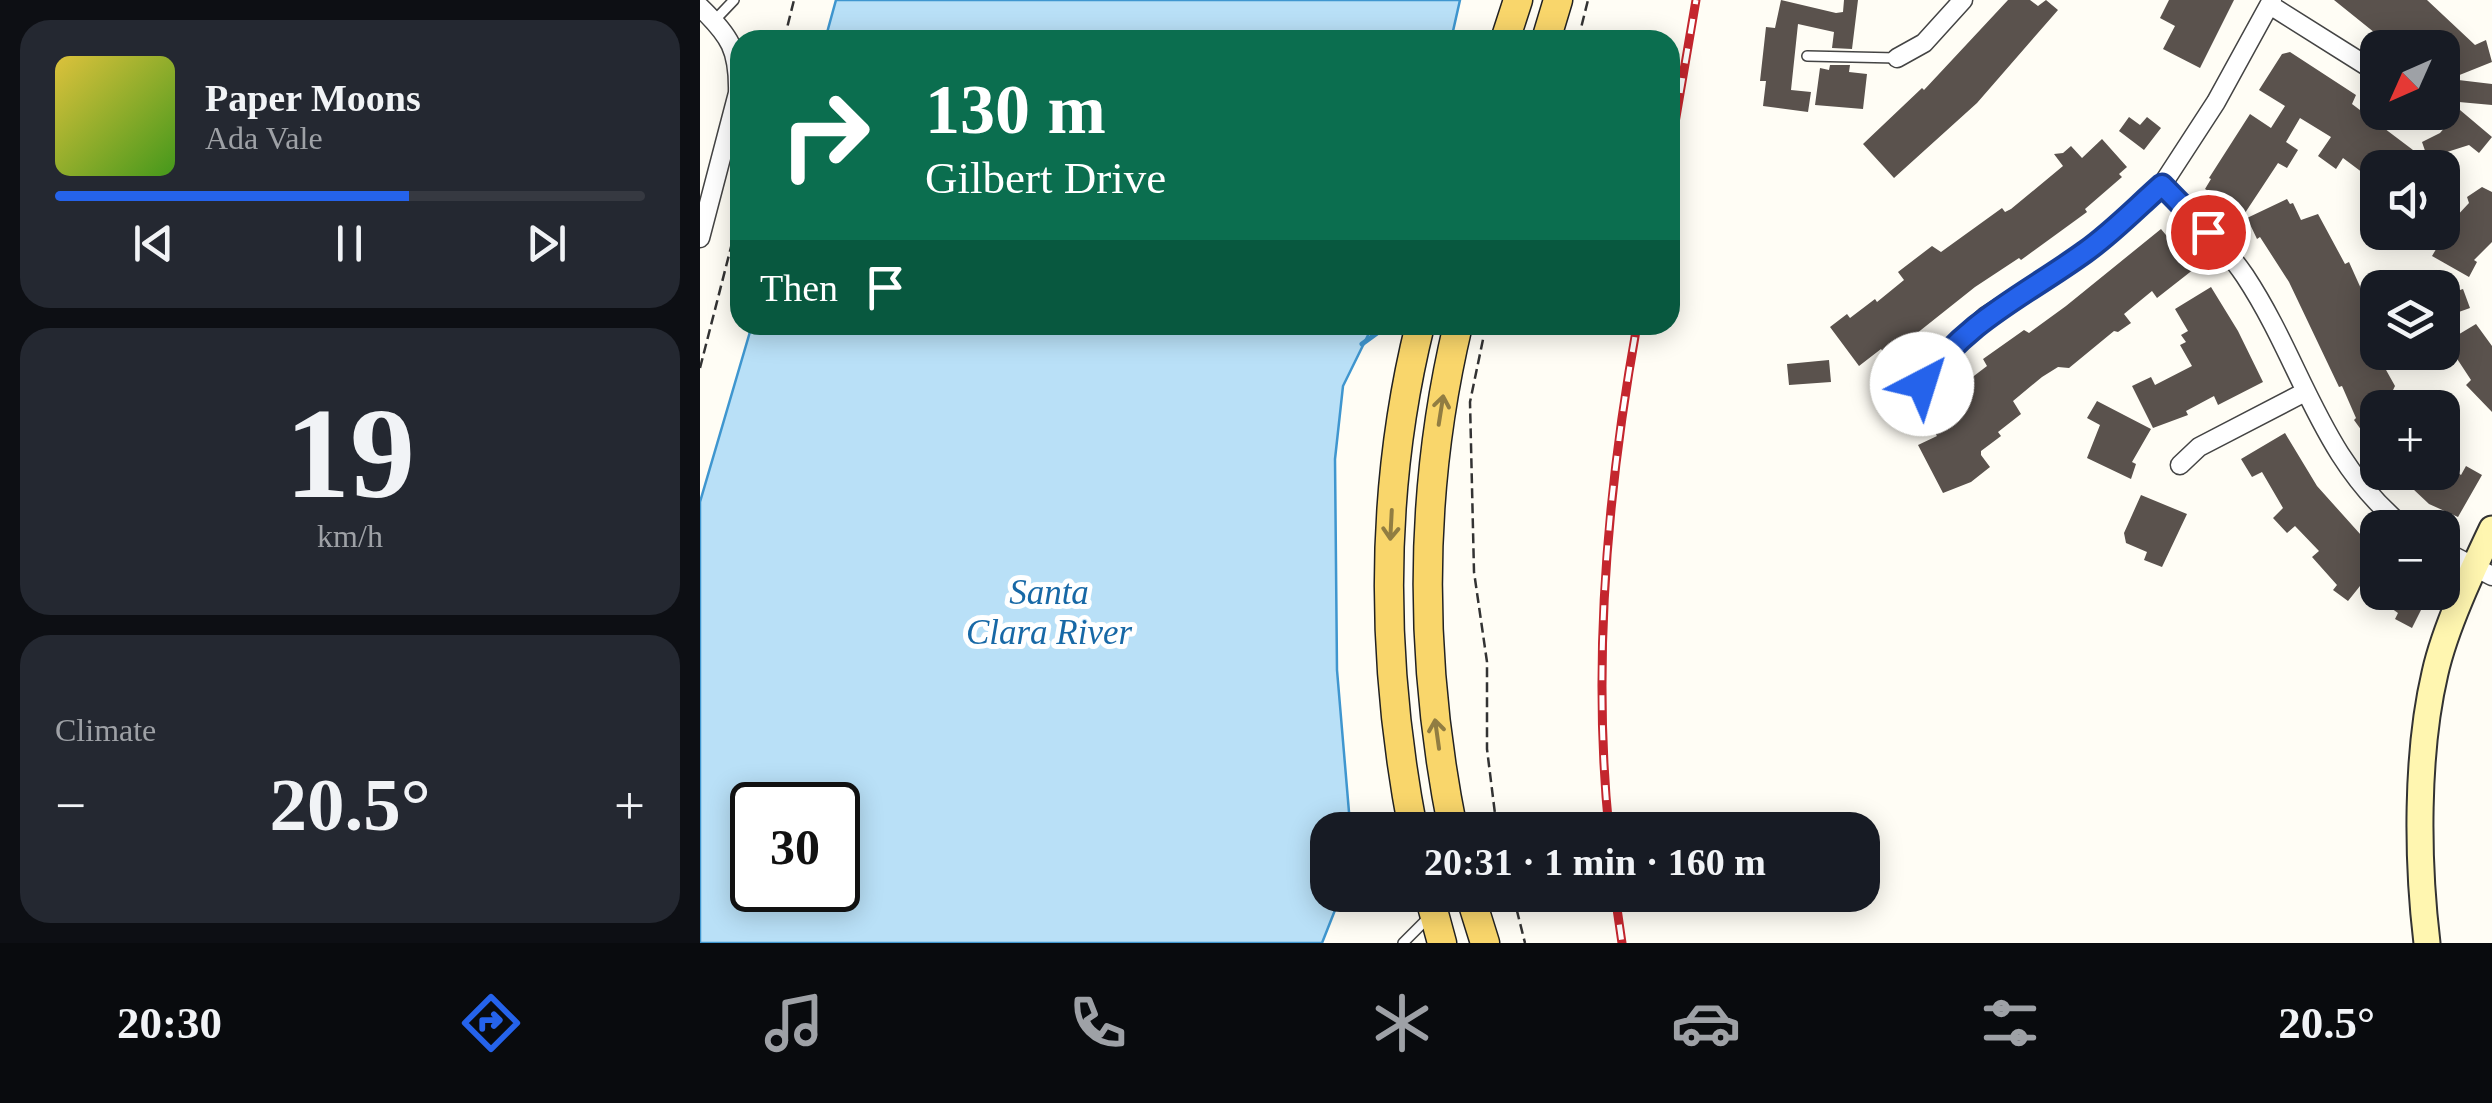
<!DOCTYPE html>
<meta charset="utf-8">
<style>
body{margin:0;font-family:Georgia,serif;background:#242831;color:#f1f3f6;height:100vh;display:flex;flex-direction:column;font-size:38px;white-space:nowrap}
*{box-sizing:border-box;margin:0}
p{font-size:32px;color:#9ea1a6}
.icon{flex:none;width:55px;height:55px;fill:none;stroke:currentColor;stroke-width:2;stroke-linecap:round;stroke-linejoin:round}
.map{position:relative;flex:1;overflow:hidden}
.details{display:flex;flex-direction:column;gap:20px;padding:20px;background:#0d0f14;width:700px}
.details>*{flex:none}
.banner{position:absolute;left:30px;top:30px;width:950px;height:305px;border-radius:30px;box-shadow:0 5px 25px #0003;background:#0b6e4f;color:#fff;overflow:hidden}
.needle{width:65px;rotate:225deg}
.fabs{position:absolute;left:1660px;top:30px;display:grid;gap:20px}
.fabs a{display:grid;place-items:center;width:100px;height:100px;border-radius:20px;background:#171b24;box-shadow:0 5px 25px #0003;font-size:50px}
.speed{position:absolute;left:30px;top:782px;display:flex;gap:20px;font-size:50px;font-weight:700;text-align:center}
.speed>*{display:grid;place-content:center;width:130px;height:130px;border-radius:50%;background:#171b24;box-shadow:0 5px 25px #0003;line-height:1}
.speed .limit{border:5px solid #111;border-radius:15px;background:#fff;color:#111}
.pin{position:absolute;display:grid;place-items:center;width:85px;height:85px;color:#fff;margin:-42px;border:5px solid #fff;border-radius:50%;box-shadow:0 2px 10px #0007}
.me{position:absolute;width:110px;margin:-55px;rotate:40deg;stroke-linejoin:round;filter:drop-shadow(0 0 8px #0008)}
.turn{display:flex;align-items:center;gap:35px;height:210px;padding:0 30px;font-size:45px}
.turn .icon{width:130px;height:130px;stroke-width:2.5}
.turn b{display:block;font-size:70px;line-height:85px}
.then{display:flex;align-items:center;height:95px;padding:0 30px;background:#0003;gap:20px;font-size:38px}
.big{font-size:75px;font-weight:700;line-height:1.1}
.details .card{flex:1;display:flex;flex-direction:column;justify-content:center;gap:15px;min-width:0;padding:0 35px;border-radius:30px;background:#242831}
.details .dial{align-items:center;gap:0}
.dial b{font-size:130px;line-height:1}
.song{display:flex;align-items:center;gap:30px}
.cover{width:120px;height:120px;border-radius:15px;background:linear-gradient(135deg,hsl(50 70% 55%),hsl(100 70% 35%))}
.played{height:10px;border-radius:5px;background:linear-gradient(90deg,#2563eb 60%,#363941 60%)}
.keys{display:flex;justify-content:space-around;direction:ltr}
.heat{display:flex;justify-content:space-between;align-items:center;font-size:55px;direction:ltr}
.trip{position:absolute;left:610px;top:812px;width:570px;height:100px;border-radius:30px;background:#171b24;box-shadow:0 5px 25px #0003;font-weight:700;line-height:100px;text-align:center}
.menu{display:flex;height:160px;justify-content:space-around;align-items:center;background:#090b0e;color:#9ea1a6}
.menu .icon{width:70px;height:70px}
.menu .on{color:#2563eb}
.menu b{font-size:45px;color:#f1f3f6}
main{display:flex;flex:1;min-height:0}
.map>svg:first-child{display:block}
.water{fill:#b9e0f7;stroke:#3f96cf;stroke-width:2.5;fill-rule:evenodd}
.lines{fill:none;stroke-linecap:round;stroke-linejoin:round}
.stream{stroke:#3f96cf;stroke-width:5}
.building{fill:#5a524d}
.lane-casing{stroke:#444;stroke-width:12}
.street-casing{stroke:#444;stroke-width:21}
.secondary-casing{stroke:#333;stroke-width:29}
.primary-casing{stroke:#222;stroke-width:31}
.path{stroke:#333;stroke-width:2.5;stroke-dasharray:10 5;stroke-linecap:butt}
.lane{stroke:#fff;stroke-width:9}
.street{stroke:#fff;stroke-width:18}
.secondary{stroke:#fff6b0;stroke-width:25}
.primary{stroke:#f9d66b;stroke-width:28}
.rail-casing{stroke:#c4262e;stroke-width:9}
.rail{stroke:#fff;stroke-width:5;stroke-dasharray:15;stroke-linecap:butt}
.oneway{stroke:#917d42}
.route-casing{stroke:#184099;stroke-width:25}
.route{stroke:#2563eb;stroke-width:18}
.labels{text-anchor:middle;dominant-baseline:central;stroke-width:10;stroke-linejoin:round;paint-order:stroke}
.water-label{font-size:35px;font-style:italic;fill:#1768a6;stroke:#fff}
</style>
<main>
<section class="details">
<div class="card">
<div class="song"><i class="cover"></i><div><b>Paper Moons</b><p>Ada Vale</p></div></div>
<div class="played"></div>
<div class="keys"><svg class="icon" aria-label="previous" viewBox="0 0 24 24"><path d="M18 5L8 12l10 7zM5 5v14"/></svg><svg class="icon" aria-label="pause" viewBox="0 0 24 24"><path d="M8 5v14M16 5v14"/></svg><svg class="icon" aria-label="next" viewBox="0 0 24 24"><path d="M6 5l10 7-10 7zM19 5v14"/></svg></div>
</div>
<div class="card dial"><b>19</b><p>km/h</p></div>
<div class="card"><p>Climate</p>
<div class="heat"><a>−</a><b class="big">20.5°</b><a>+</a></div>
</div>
</section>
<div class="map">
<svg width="1792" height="943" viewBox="0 0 1792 943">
<rect width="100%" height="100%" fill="#fffdf5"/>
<path class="water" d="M 136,0 L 760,0 L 751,40 L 125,40 Z
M 52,325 L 673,325 L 643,386 L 635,459 L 637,670 L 650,824 L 649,830 L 628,830 L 628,895 L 641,895 L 622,943 L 0,943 L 0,502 ZM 52,805 L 138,805 L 138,890 L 52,890 Z"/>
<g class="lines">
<path class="stream" d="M 662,344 L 688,325"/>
</g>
<path class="building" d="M 1081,0 L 1136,13 L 1143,12 L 1144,0 L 1158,0 L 1152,49 L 1132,48 L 1134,32 L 1098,24 L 1091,90 L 1111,92 L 1108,112 L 1063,106 L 1066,81 L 1060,81 L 1066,27 L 1075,28 Z
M 1308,0 L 1330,0 L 1338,6 L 1346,0 L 1358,10 L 1277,103 L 1194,178 L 1163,144 L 1222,88 L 1224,90 Z
M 1469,0 L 1534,0 L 1500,68 L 1463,49 L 1475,26 L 1460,18 Z
M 1634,0 L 1727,0 L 1775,45 L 1786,40 L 1792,62 L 1747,80 L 1742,69 L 1742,48 L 1705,48 L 1684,32 L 1680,37 Z
M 1590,52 L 1656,95 L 1652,104 L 1713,150 L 1710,168 L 1676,164 L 1667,176 L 1643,158 L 1636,169 L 1618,156 L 1631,137 L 1600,118 L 1586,142 L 1598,150 L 1587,168 L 1578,163 L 1545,213 L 1505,189 L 1511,179 L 1509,178 L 1550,114 L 1571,128 L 1585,106 L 1559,90 L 1582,54 Z
M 1130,65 L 1150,65 L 1149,72 L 1167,74 L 1163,109 L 1115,105 L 1120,68 L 1129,70 Z
M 1750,79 L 1792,84 L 1792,105 L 1748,101 Z
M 1760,110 L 1792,137 L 1779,153 L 1769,145 L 1747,152 L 1752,168 L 1731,168 L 1722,142 L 1740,133 Z
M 1429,117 L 1440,125 L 1447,117 L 1461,128 L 1444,150 L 1419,131 Z
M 1402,139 L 1427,167 L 1419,174 L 1422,177 L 1385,209 L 1387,212 L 1321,260 L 1319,258 L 1275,287 L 1187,357 L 1181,349 L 1159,366 L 1130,327 L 1147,314 L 1150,318 L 1175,299 L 1177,302 L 1204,280 L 1198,272 L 1232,246 L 1241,252 L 1302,208 L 1305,212 L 1311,209 L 1363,166 L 1354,154 L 1363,153 L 1371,146 L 1382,158 Z
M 1782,187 L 1792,192 L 1792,242 L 1774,260 L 1777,262 L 1769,277 L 1732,256 L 1754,219 L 1769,203 L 1767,197 Z
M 1587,199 L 1590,204 L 1593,203 L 1601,220 L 1618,214 L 1645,264 L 1649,262 L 1667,302 L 1664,303 L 1674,326 L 1669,328 L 1666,358 L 1676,352 L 1695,386 L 1689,398 L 1696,408 L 1678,408 L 1678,453 L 1654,420 L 1656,418 L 1642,386 L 1639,387 L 1589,282 L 1560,237 L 1557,239 L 1547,218 Z
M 1461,229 L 1494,269 L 1457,298 L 1452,291 L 1424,314 L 1431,323 L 1418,332 L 1414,331 L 1369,368 L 1358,367 L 1342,377 L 1313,401 L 1321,414 L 1298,432 L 1301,436 L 1281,451 L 1281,455 L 1290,467 L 1271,482 L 1243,493 L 1218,445 L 1237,436 L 1232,429 L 1235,424 L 1274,392 L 1266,382 L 1287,366 L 1283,359 L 1324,330 L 1329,333 L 1366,306 Z
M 1511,287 L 1538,331 L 1563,382 L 1518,405 L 1514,396 L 1486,411 L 1488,415 L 1453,428 L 1432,386 L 1451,377 L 1455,385 L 1492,366 L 1480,345 L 1486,342 L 1481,335 L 1488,331 L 1475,309 Z
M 1763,289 L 1770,308 L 1742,318 L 1742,296 Z
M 1776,324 L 1792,346 L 1792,412 L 1766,385 L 1771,380 L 1746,342 Z
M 1129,360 L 1131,382 L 1089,385 L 1087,364 Z
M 1397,401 L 1451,429 L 1432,462 L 1436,464 L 1431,479 L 1387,458 L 1400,425 L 1387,418 Z
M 1585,433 L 1617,486 L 1678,554 L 1678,592 L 1730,592 L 1712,628 L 1695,619 L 1698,613 L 1660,586 L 1648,601 L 1633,590 L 1637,585 L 1612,557 L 1619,551 L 1595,526 L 1587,533 L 1573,518 L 1583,508 L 1562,472 L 1552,477 L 1541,459 Z
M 1742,461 L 1761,475 L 1766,466 L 1782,475 L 1758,517 L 1729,504 L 1695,472 L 1742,472 Z
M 1441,495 L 1487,514 L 1462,567 L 1444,560 L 1447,552 L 1426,543 L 1424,533 Z"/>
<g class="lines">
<defs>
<path id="lane" d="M 14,21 L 34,0
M 1107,56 L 1197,58
M 703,943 L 728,918"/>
<path id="street" d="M 1570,5 L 1678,73
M 0,7 C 30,36 39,50 38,93 L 0,238
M 1197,58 L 1224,43 L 1263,0
M 1462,185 C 1490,214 1522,242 1545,276 C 1603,364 1619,458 1705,528
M 1221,384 L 1241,357 L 1286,316 L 1388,251 L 1462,185 L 1516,102 L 1572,0
M 1480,465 L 1499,447 L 1605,392
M 1742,550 L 1792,576"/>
<path id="secondary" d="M 1727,943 C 1717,861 1716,754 1735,673 C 1745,628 1772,571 1792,529"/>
<path id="primary" d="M 805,40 L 818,0
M 846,40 L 858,0
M 713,830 C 681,663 679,491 720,325
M 753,830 C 719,662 718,493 758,325
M 729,895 L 742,943
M 770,895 L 785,943"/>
</defs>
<use href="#lane" class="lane-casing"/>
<use href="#street" class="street-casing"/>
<use href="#secondary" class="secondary-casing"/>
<use href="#primary" class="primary-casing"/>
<path class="path" d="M 84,40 L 94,0
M 878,40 L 888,0
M 786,325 L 770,402 L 774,572 L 787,662 L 787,749 L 797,830
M 0,368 L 40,212
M 813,895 L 825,943"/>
<use href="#lane" class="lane"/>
<use href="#street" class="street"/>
<use href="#secondary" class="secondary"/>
<use href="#primary" class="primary"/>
<defs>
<path id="rail" d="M 970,152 L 996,0
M 909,830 C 892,662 907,491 937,325
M 915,895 L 922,943"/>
</defs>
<use href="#rail" class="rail-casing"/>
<use href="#rail" class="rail"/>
</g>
<defs><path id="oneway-shaft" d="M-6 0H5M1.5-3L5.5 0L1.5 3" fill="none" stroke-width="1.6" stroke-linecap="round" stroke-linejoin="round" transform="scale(2.5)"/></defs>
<g class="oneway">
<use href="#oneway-shaft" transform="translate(741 410) rotate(-81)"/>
<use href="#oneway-shaft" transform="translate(691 525) rotate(93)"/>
<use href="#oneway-shaft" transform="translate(737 734) rotate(-98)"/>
</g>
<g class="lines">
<defs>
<path id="route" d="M 1222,384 C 1267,320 1324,296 1385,252 C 1412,233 1437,207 1462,185 L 1508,232"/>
</defs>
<use href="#route" class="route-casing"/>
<use href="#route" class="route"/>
</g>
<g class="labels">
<g class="water-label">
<text x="349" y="592">Santa<tspan x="349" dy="40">Clara River</tspan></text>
</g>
</g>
</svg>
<div class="fabs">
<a><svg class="needle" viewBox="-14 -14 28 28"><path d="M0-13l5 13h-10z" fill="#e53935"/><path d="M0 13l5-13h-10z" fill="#9ea1a6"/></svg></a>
<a><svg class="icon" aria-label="sound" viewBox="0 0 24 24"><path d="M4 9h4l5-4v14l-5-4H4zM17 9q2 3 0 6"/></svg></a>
<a><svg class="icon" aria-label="layers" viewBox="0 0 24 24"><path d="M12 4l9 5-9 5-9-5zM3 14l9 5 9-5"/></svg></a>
<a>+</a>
<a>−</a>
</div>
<div class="speed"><div class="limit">30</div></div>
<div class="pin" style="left:1508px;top:232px;background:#d93025"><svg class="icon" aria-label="arrive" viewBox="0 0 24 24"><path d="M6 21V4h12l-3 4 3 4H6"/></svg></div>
<svg class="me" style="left:1222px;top:384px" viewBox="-20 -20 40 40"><circle r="19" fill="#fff"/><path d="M0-13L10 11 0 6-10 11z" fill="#2563eb"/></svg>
<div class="trip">20:31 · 1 min · 160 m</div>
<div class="banner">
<div class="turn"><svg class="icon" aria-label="right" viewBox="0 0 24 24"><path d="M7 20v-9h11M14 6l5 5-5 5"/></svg><div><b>130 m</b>Gilbert Drive</div></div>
<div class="then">Then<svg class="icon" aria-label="arrive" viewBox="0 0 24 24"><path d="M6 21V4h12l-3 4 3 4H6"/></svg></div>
</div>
</div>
</main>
<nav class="menu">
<b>20:30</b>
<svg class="icon on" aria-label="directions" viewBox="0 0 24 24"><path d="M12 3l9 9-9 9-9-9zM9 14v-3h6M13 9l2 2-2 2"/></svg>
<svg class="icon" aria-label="music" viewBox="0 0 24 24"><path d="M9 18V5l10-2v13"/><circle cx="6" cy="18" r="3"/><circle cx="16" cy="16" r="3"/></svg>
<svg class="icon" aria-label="phone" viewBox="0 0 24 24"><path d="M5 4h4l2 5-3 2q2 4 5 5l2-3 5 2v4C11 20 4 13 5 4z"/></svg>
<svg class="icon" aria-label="climate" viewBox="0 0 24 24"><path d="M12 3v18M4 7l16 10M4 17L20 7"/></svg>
<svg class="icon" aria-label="car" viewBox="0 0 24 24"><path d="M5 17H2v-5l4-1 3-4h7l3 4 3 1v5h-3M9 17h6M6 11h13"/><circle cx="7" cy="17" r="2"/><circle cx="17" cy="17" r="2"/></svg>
<svg class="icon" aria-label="filters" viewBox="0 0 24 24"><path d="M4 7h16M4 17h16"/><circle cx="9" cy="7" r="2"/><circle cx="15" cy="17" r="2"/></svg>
<b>20.5°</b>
</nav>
